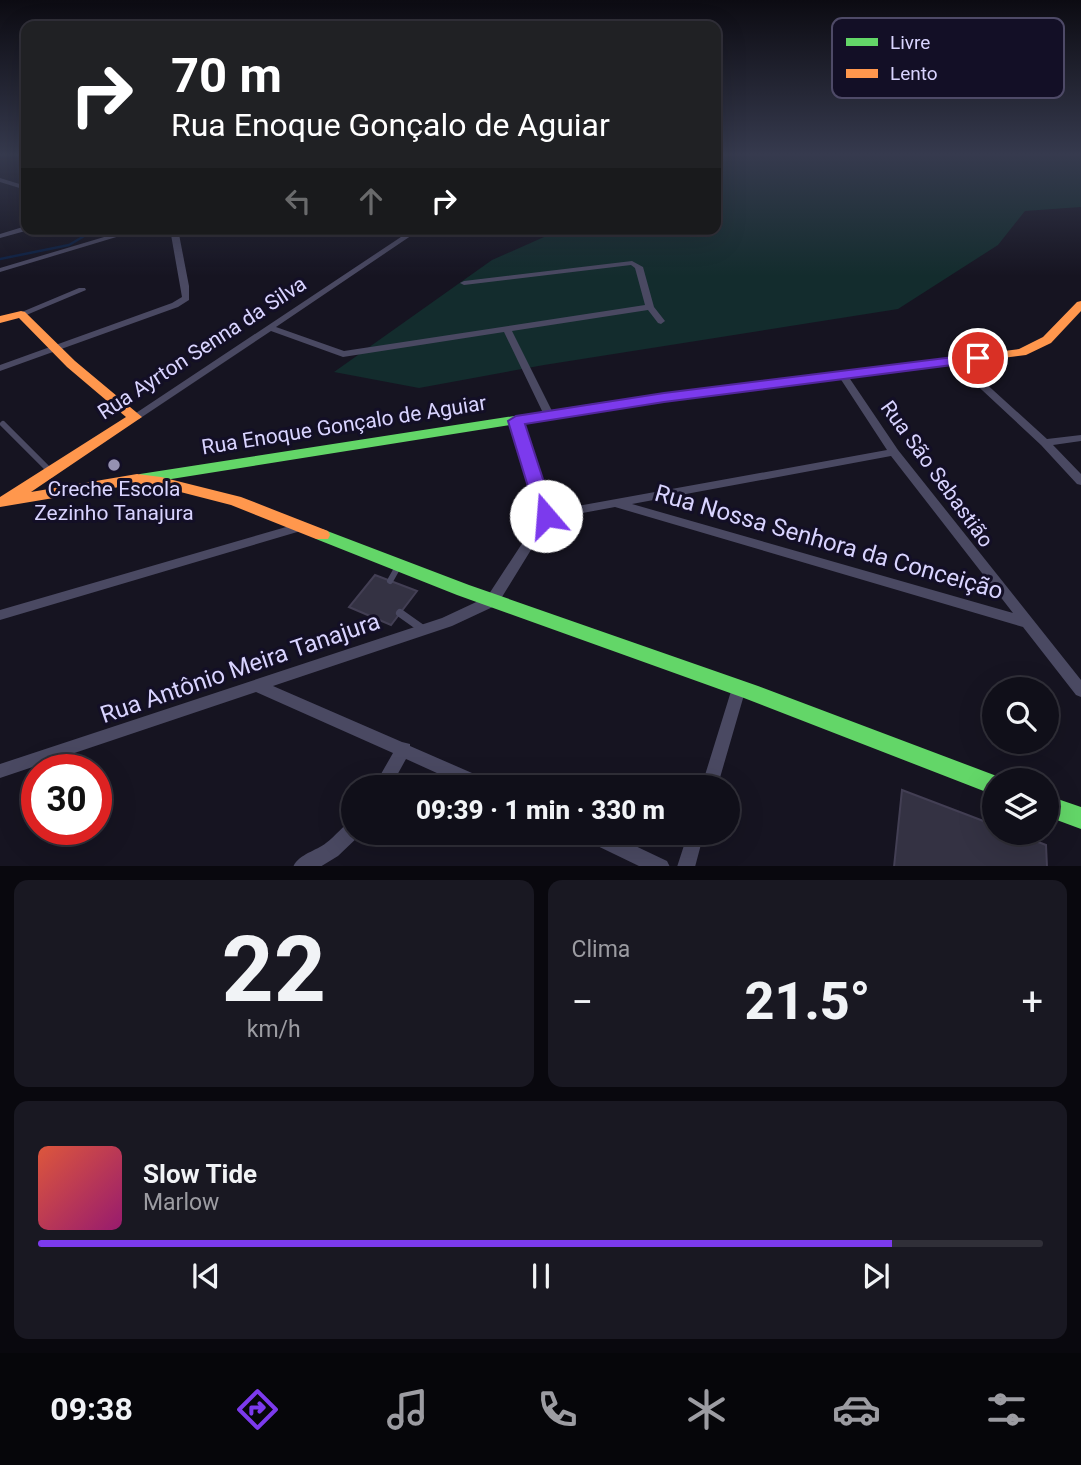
<!DOCTYPE html>
<html lang="pt">
<meta charset="utf-8">
<style>
body{margin:0;font-family:Roboto,sans-serif;background:#191822;color:#f1f3f6;height:100vh;display:flex;flex-direction:column;font-size:26px;white-space:nowrap}
*{box-sizing:border-box;margin:0}
p{font-size:23px;color:#9c9ca2}
.icon{flex:none;width:38px;height:38px;fill:none;stroke:currentColor;stroke-width:2;stroke-linecap:round;stroke-linejoin:round}
.map{position:relative;height:866px;overflow:hidden}
.panel{display:flex;flex-direction:column;gap:14px;padding:14px;background:#09080e;flex:1}
.panel>*{flex:none}
.guide{position:absolute;left:21px;top:21px;width:700px;height:214px;border-radius:14px;box-shadow:0 7px 28px #0002,0 0 0 2px #302f38;background:#202124;color:#fff;overflow:hidden}
.tools{position:absolute;left:982px;top:677px;display:grid;gap:14px}
.tools a{display:grid;place-items:center;width:77px;height:77px;border-radius:50%;background:#100f19;box-shadow:0 7px 28px #0002,0 0 0 2px #302f38;font-size:35px}
.speed{position:absolute;left:21px;top:754px;display:flex;gap:14px;font-size:35px;font-weight:700;text-align:center}
.speed>*{display:grid;place-content:center;width:91px;height:91px;border-radius:50%;background:#100f19;box-shadow:0 7px 28px #0002,0 0 0 2px #302f38;line-height:1}
.speed .limit{border:10px solid #d22;background:#fff;color:#111}
.pin{position:absolute;display:grid;place-items:center;width:60px;height:60px;color:#fff;margin:-30px;border:4px solid #fff;border-radius:50%;box-shadow:0 2px 7px #0007}
.me{position:absolute;width:77px;margin:-38px;rotate:342deg;stroke-linejoin:round;filter:drop-shadow(0 0 5px #0008)}
.turn{display:flex;align-items:center;gap:24px;height:147px;padding:0 35px;font-size:32px}
.turn .icon{width:91px;height:91px;stroke-width:2.5}
.turn b{display:block;font-size:49px;line-height:60px}
.lanes{display:flex;align-items:center;height:66px;padding:0 35px;background:#0003;justify-content:center;gap:35px;direction:ltr}
.lanes .off{opacity:.35}
.big{font-size:52px;font-weight:800;line-height:1.1}
.panel .card{flex:1;display:flex;flex-direction:column;justify-content:center;gap:10px;min-width:0;padding:0 24px;border-radius:14px;background:#191822}
.panel .dial{align-items:center;gap:0}
.dial b{font-size:91px;line-height:1}
.song{display:flex;align-items:center;gap:21px}
.cover{width:84px;height:84px;border-radius:10px;background:linear-gradient(135deg,hsl(10 70% 55%),hsl(320 70% 35%))}
.played{height:7px;border-radius:4px;background:linear-gradient(90deg,#7c3aed 85%,#302f38 85%)}
.keys{display:flex;justify-content:space-around;direction:ltr}
.heat{display:flex;justify-content:space-between;align-items:center;font-size:38px;direction:ltr}
.panel .tiles{flex:1;display:grid;gap:14px;grid-template-columns:1fr 1fr}
.card:last-child{grid-column:span 2}
.trip{position:absolute;left:341px;top:775px;width:399px;height:70px;border-radius:35px;background:#100f19;box-shadow:0 7px 28px #0002,0 0 0 2px #302f38;font-weight:800;line-height:70px;text-align:center}
.menu{display:flex;height:112px;justify-content:space-around;align-items:center;background:#06060a;color:#9c9ca2}
.menu .icon{width:49px;height:49px}
.menu .current{color:#7c3aed}
.menu b{font-size:32px;color:#f1f3f6}
.map>svg:first-child{display:block}
.green{fill:#132c2d}
.lines{fill:none;stroke-linecap:round;stroke-linejoin:round}
.stream{stroke:#0d2144;stroke-width:2.5}
.building{fill:#343243;stroke:#433f54;stroke-width:2}
.lane-far1{stroke:#4a4962;stroke-width:6}
.lane{stroke:#4a4962;stroke-width:8}
.street{fill:#4a4962;fill-rule:evenodd}
.fast{fill:#63d668;fill-rule:evenodd}
.slow{fill:#ff974d;fill-rule:evenodd}
.route{fill:#7c3aed;stroke:#51269a;stroke-width:2}
.poi-dot{fill:#9591b1;stroke:#130f26;stroke-width:2.5}
.labels{text-anchor:middle;dominant-baseline:central;stroke-width:6;stroke-linejoin:round;paint-order:stroke}
.street-label{font-size:21px;fill:#d9d4ff;stroke:#130f26}
.poi-label{font-size:21px;fill:#d9d4ff;stroke:#130f26}
.near-street-label{font-size:24px;fill:#d9d4ff;stroke:#130f26}
.key{fill:#130f26;stroke:#4e4a67;stroke-width:2}
.key-label{font-size:19px;fill:#d9d4ff}
</style>
<div class="map">
<svg width="1081" height="867" viewBox="0 0 1081 867">
<rect width="100%" height="100%" fill="#161421"/>
<path class="green" d="M 716,155 L 1081,155 L 1081,207 L 1025,211 L 998,245 L 898,309 L 544,365 L 419,388 L 334,372 L 492,260 L 562,229 L 716,229 Z"/>
<g class="lines">
<path class="stream" d="M 0,259 L 69,245 L 91,232"/>
</g>
<path class="building" d="M 375,575 L 417,591 L 391,625 L 349,607 Z
M 902,790 L 994,825 L 994,833 L 1015,833 L 1046,845 L 1047,867 L 894,867 Z"/>
<g class="lines">
<path class="lane-far1" d="M 3,424 L 50,471
M 390,581 L 399,565"/>
<path class="lane" d="M 400,613 L 424,630"/>
<path class="street" d="M 0,178 L 26,186 L 26,190 L 0,182 Z
M 26,226 L 26,229 L 29,230 L 0,238 L 0,234 Z
M 131,229 L 143,229 L 0,272 L 0,268 Z
M 170,229 L 178,229 L 189,286 L 189,300 L 178,307 L 0,371 L 0,365 L 172,303 L 182,297 Z
M 413,229 L 421,229 L 276,327 L 344,351 L 645,305 L 635,268 L 631,265 L 464,285 L 460,283 L 464,281 L 632,261 L 643,267 L 654,307 L 665,321 L 661,324 L 658,323 L 648,310 L 512,331 L 554,415 L 549,418 L 544,415 L 504,332 L 343,357 L 271,331 L 139,419 L 135,420 L 130,417 Z
M 79,288 L 85,288 L 86,290 L 24,316 L 18,316 L 17,314 Z
M 957,359 L 960,360 L 1047,439 L 1081,435 L 1081,441 L 1053,445 L 1081,474 L 1081,485 L 1077,484 L 1041,445 L 954,364 L 952,362 Z
M 843,372 L 846,373 L 898,450 L 1081,680 L 1081,697 L 1076,695 L 1023,627 L 615,507 L 550,519 L 497,605 L 452,626 L 273,686 L 402,742 L 410,744 L 410,746 L 495,783 L 497,788 L 470,788 L 406,759 L 390,788 L 373,788 L 393,753 L 256,692 L 0,778 L 0,764 L 442,618 L 487,597 L 540,516 L 511,421 L 512,419 L 516,418 L 521,421 L 550,511 L 887,450 L 838,375 ZM 891,456 L 1013,613 L 632,504 Z
M 300,523 L 304,524 L 306,527 L 304,530 L 0,620 L 0,610 Z
M 739,682 L 744,684 L 746,688 L 717,788 L 701,788 L 732,688 L 734,684 Z
M 354,821 L 354,833 L 361,833 L 360,835 L 338,856 L 320,867 L 293,867 C 299,854 316,851 326,843 C 336,836 342,825 354,821 Z
M 581,833 L 608,833 L 667,861 L 670,867 L 641,867 L 583,839 Z
M 688,833 L 704,833 L 695,867 L 677,867 Z"/>
<path class="fast" d="M 772,380 L 777,381 L 778,384 L 777,387 L 604,410 L 140,484 L 133,479 L 140,474 L 604,402 Z
M 322,529 L 469,585 L 758,686 L 994,775 L 1003,780 L 994,780 L 994,795 L 744,698 L 457,595 L 316,539 L 314,535 L 316,531 Z
M 1046,795 L 1081,807 L 1081,829 L 1046,816 Z"/>
<path class="slow" d="M 1081,301 L 1081,311 L 1051,343 L 1026,355 L 772,388 L 766,384 L 772,380 L 1019,349 L 1043,337 L 1077,302 Z
M 21,311 L 25,312 L 75,361 L 142,417 L 31,492 L 137,474 L 161,477 L 241,497 L 328,531 L 330,535 L 328,539 L 316,539 L 231,505 L 161,487 L 137,484 L 0,507 L 0,497 L 126,417 L 67,367 L 19,318 L 0,323 L 0,316 Z"/>
</g>
<linearGradient id="sky" x2="0" y2="1"><stop stop-color="#0c0b12"/><stop offset="0.56" stop-color="#363a4e"/><stop offset="1" stop-color="#363a4e" stop-opacity="0"/></linearGradient>
<rect width="1081" height="276" fill="url(#sky)"/>
<path class="route" d="M 978,354 L 983,355 L 983,361 L 664,402 L 525,424 L 555,516 L 552,520 L 540,520 L 537,516 L 508,421 L 516,416 L 664,393 Z"/>
<circle class="poi-dot" cx="114" cy="465" r="7"/>
<g class="labels">
<g class="street-label">
<text transform="translate(202 348) rotate(-33)">Rua Ayrton Senna da Silva</text>
<text transform="translate(344 425) rotate(-9)">Rua Enoque Gonçalo de Aguiar</text>
<text transform="translate(937 474) rotate(54)">Rua São Sebastião</text>
</g>
<g class="poi-label">
<text x="114" y="489">Creche Escola<tspan x="114" dy="24">Zezinho Tanajura</tspan></text>
</g>
<g class="near-street-label">
<text transform="translate(829 542) rotate(16)">Rua Nossa Senhora da Conceição</text>
<text transform="translate(240 668) rotate(-19)">Rua Antônio Meira Tanajura</text>
</g>
</g>
<rect x="832" y="18" width="232" height="80" rx="10" class="key"/>
<rect x="846" y="38" width="32" height="8" fill="#63d668"/>
<rect x="846" y="69" width="32" height="9" fill="#ff974d"/>
<g class="key-label">
<text x="890" y="49">Livre</text>
<text x="890" y="80">Lento</text>
</g>
</svg>
<div class="tools">
<a><svg class="icon" aria-label="search" viewBox="0 0 24 24"><circle cx="10" cy="10" r="6"/><path d="M15 15l6 6"/></svg></a>
<a><svg class="icon" aria-label="layers" viewBox="0 0 24 24"><path d="M12 4l9 5-9 5-9-5zM3 14l9 5 9-5"/></svg></a>
</div>
<div class="speed"><div class="limit">30</div></div>
<div class="pin" style="left:978px;top:358px;background:#d93025"><svg class="icon" aria-label="arrive" viewBox="0 0 24 24"><path d="M6 21V4h12l-3 4 3 4H6"/></svg></div>
<svg class="me" style="left:546px;top:516px" viewBox="-20 -20 40 40"><circle r="19" fill="#fff"/><path d="M0-13L10 11 0 6-10 11z" fill="#7c3aed"/></svg>
<div class="trip">09:39 · 1 min · 330 m</div>
<div class="guide">
<div class="turn"><svg class="icon" aria-label="right" viewBox="0 0 24 24"><path d="M7 20v-9h11M14 6l5 5-5 5"/></svg><div><b>70 m</b>Rua Enoque Gonçalo de Aguiar</div></div>
<div class="lanes"><svg class="icon off" aria-label="left" viewBox="0 0 24 24"><path d="M17 20v-9H6M10 6l-5 5 5 5"/></svg><svg class="icon off" aria-label="ahead" viewBox="0 0 24 24"><path d="M12 20V5M6 11l6-6 6 6"/></svg><svg class="icon" aria-label="right" viewBox="0 0 24 24"><path d="M7 20v-9h11M14 6l5 5-5 5"/></svg></div>
</div>
</div>
<section class="panel">
<div class="tiles">
<div class="card dial"><b>22</b><p>km/h</p></div>
<div class="card"><p>Clima</p>
<div class="heat"><a>−</a><b class="big">21.5°</b><a>+</a></div>
</div>
<div class="card">
<div class="song"><i class="cover"></i><div><b>Slow Tide</b><p>Marlow</p></div></div>
<div class="played"></div>
<div class="keys"><svg class="icon" aria-label="previous" viewBox="0 0 24 24"><path d="M18 5L8 12l10 7zM5 5v14"/></svg><svg class="icon" aria-label="pause" viewBox="0 0 24 24"><path d="M8 5v14M16 5v14"/></svg><svg class="icon" aria-label="next" viewBox="0 0 24 24"><path d="M6 5l10 7-10 7zM19 5v14"/></svg></div>
</div>
</div>
</section>
<nav class="menu">
<b>09:38</b>
<svg class="icon current" aria-label="directions" viewBox="0 0 24 24"><path d="M12 3l9 9-9 9-9-9zM9 14v-3h6M13 9l2 2-2 2"/></svg>
<svg class="icon" aria-label="music" viewBox="0 0 24 24"><path d="M9 18V5l10-2v13"/><circle cx="6" cy="18" r="3"/><circle cx="16" cy="16" r="3"/></svg>
<svg class="icon" aria-label="phone" viewBox="0 0 24 24"><path d="M5 4h4l2 5-3 2q2 4 5 5l2-3 5 2v4C11 20 4 13 5 4z"/></svg>
<svg class="icon" aria-label="climate" viewBox="0 0 24 24"><path d="M12 3v18M4 7l16 10M4 17L20 7"/></svg>
<svg class="icon" aria-label="car" viewBox="0 0 24 24"><path d="M5 17H2v-5l4-1 3-4h7l3 4 3 1v5h-3M9 17h6M6 11h13"/><circle cx="7" cy="17" r="2"/><circle cx="17" cy="17" r="2"/></svg>
<svg class="icon" aria-label="filters" viewBox="0 0 24 24"><path d="M4 7h16M4 17h16"/><circle cx="9" cy="7" r="2"/><circle cx="15" cy="17" r="2"/></svg>
</nav>
